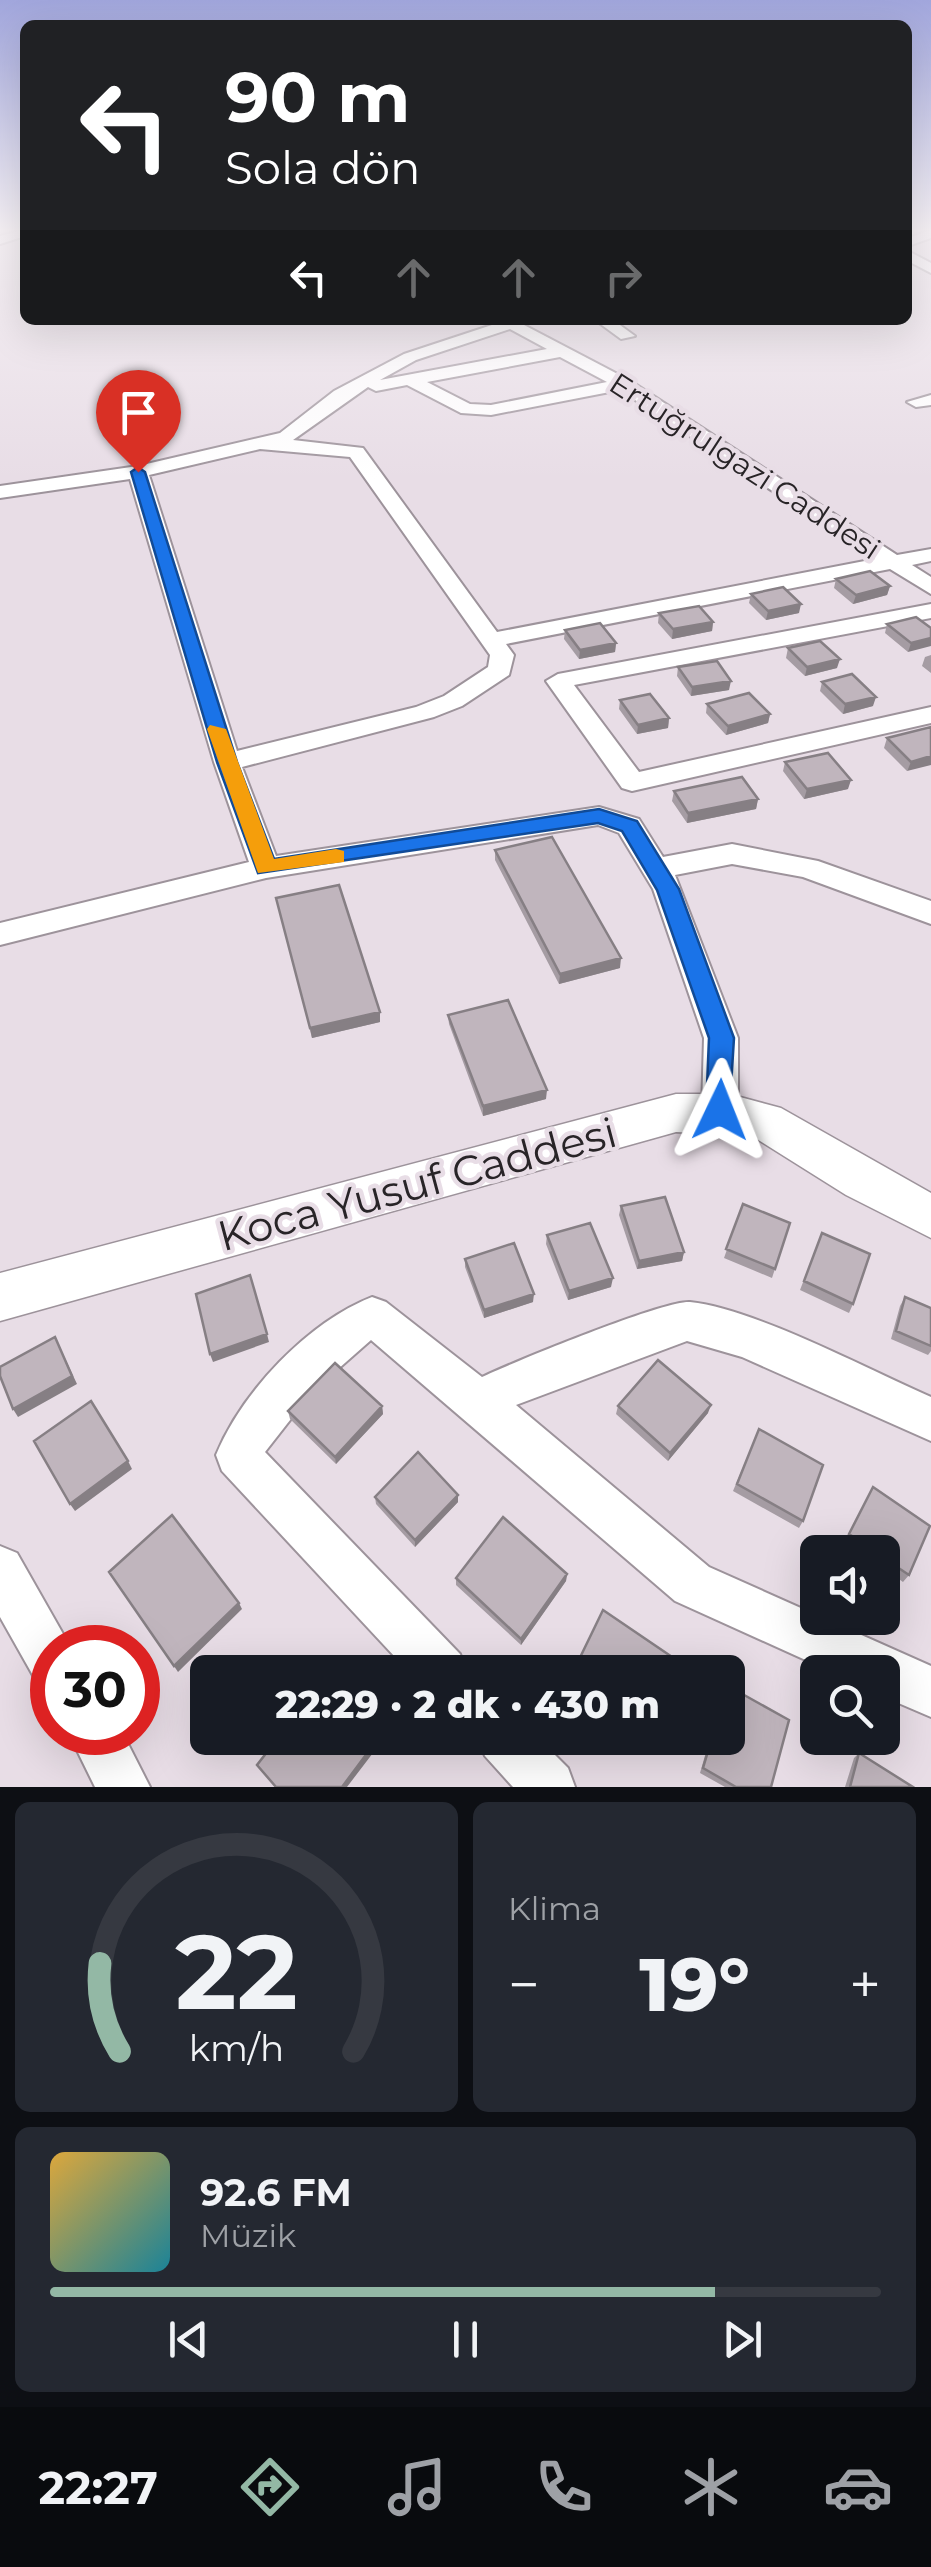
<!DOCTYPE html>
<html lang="tr">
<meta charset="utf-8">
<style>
body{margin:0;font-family:Montserrat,sans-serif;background:#242831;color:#f1f3f6;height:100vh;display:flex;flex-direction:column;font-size:38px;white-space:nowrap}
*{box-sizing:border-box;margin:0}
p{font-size:32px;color:#9ea1a6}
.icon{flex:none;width:55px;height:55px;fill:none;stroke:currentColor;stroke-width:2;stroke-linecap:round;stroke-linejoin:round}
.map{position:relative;height:1787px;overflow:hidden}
.details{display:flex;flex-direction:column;gap:15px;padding:15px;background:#0d0f14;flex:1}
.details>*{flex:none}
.guide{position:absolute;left:20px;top:20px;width:892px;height:305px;border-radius:15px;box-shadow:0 10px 40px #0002;background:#202124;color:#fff;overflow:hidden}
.fabs{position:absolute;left:800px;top:1535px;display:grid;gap:20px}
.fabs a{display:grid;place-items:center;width:100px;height:100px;border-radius:15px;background:#171b24;box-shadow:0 10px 40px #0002;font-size:50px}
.speed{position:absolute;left:30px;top:1625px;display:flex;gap:20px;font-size:50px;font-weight:700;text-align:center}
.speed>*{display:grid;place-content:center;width:130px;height:130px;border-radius:50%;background:#171b24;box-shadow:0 10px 40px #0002;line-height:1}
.speed .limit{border:15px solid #d22;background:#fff;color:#111}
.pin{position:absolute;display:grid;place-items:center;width:85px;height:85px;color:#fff;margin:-102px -42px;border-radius:50% 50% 50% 0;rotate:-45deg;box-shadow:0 0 10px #0007}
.pin .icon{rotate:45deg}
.me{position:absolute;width:110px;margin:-55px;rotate:2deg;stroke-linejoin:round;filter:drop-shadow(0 0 8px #0008)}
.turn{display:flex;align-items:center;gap:35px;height:210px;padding:0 40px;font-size:45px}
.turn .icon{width:130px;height:130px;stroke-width:2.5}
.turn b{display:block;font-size:70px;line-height:85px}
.lanes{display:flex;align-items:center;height:95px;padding:0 40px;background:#0003;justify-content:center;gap:50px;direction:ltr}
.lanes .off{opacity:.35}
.big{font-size:75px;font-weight:800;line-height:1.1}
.details .widget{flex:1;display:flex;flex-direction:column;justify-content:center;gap:15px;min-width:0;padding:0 35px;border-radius:15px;background:#242831}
.details .dial{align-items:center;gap:0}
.dial svg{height:260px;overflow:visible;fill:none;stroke:#363941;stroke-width:7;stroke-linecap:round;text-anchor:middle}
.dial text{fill:#f1f3f6;stroke:none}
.song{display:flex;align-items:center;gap:30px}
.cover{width:120px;height:120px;border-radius:15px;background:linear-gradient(135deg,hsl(40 70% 55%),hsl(190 70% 35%))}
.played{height:10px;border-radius:5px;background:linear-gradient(90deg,#93b8a5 80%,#363941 80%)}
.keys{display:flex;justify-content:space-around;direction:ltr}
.heat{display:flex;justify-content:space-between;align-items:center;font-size:55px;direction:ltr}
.details .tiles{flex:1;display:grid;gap:15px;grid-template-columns:1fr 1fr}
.widget:last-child{grid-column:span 2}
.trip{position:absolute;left:190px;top:1655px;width:555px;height:100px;border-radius:15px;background:#171b24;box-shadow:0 10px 40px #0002;font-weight:800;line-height:100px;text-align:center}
.tab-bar{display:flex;height:160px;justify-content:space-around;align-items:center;background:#090b0e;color:#9ea1a6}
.tab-bar .icon{width:70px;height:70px}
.tab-bar .active{color:#93b8a5}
.tab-bar b{font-size:45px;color:#f1f3f6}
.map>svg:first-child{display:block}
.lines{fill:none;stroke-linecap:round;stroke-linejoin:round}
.minor-casing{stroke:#9d939b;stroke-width:4}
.tertiary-casing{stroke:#9d939b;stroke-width:3}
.minor{fill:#fff;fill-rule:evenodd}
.tertiary{fill:#fff;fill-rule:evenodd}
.wall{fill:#a59ca3}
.shaded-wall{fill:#867f84}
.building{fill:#c0b5bd;stroke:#867f84;stroke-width:2.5}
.route{fill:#1a73e8;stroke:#114b97;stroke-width:2.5}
.slow{fill:#f59e0b}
.labels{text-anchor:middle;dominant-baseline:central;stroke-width:9;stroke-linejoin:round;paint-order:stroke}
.far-street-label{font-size:30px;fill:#282427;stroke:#e8dde6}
.near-street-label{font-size:42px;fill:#282427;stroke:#e8dde6}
</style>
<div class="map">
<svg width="931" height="1787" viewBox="0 0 931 1787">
<rect width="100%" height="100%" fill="#e8dde6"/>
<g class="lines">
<defs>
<path id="minor" d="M 25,229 L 25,236 L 0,244 L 0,236 Z
M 931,230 L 931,238 L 908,246 L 908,238 Z
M 908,251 L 931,263 L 931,273 L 908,261 Z
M 496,320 L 531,320 L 524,325 L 629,380 L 897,555 L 931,549 L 931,561 L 912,565 L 931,577 L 931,594 L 890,569 L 506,644 L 514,655 L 509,675 L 462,706 L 434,717 L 242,767 L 276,856 L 599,807 L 639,819 L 663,857 L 732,844 L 818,861 L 931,901 L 931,924 L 803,877 L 732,864 L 675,875 L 738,1038 L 738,1110 L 733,1120 L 720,1125 L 707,1120 L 702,1110 L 704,1038 L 653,889 L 619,833 L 598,825 L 266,878 L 0,945 L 0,923 L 249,862 L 214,762 L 130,479 L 0,498 L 0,486 L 138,466 L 280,433 L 334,391 L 404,354 L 498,323 ZM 510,329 L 547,349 L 380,380 L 416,360 ZM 560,357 L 607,382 L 491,405 L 470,404 L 427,382 ZM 407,385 L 461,413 L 491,415 L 620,390 L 875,559 L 497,632 L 363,448 L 293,440 L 368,387 L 376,391 ZM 260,449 L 350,457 L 490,655 L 488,667 L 444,696 L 416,707 L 237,751 L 149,475 Z
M 595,320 L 613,320 L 635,336 L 621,339 Z
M 931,395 L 931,405 L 916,407 L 907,402 Z
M 931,604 L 931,618 L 574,685 L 639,772 L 931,707 L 931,723 L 632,791 L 622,788 L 546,681 L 558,674 Z
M 372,1297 L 386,1302 L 482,1377 C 514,1362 664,1300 690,1302 C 753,1308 869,1370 931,1397 L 931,1441 L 742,1357 L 687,1341 L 516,1405 L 709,1567 L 931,1666 L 931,1717 L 882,1696 L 882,1672 L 832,1672 L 675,1601 L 371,1340 L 312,1392 L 265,1452 L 460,1654 L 467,1672 L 409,1672 L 222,1471 L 216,1455 C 242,1392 308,1322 372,1297 Z
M 0,1546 L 17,1553 L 71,1648 L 52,1648 L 52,1687 L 35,1679 L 0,1617 Z
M 68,1732 L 122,1732 L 150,1787 L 95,1787 Z
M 477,1738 L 538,1738 L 568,1768 L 575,1787 L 513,1787 L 485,1756 Z"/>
<path id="tertiary" d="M 676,1094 L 729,1094 L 781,1108 L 931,1193 L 931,1238 L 846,1195 L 752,1136 L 676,1132 L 0,1321 L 0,1273 Z"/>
</defs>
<use href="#minor" class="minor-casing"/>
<use href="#tertiary" class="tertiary-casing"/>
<use href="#minor" class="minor"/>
<use href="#tertiary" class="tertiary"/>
</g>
<path class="wall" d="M 836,579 L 890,586 L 887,595 L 853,604 L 834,588 Z
M 751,594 L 799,613 L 766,620 L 749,603 Z
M 659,613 L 713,622 L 712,631 L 672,639 L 658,623 Z
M 887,624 L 931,628 L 908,652 L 885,633 Z
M 565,630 L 616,643 L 615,652 L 579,659 L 564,639 Z
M 788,648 L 837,668 L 805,676 L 786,658 Z
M 931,655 L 931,673 L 922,666 L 925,657 Z
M 678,667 L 729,690 L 691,696 L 677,676 Z
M 822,682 L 873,706 L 843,714 L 820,691 Z
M 620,700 L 669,718 L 668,728 L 637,734 L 619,709 Z
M 707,704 L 770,714 L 768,723 L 726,735 L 706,713 Z
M 931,727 L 907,771 L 884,748 L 887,738 Z
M 785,762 L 848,789 L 804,799 L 783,771 Z
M 674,791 L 758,799 L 756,809 L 687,823 L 672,801 Z
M 495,850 L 620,968 L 559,984 L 495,860 Z
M 276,898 L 380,1022 L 312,1038 Z
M 448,1015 L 546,1099 L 483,1116 L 449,1024 Z
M 743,1204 L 790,1223 L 772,1278 L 724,1258 Z
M 621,1206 L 684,1252 L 682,1261 L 637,1269 L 619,1215 Z
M 822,1233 L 853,1304 L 849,1313 L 800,1290 Z
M 547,1235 L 611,1287 L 568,1300 L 546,1244 Z
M 465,1259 L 533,1302 L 484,1318 L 465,1267 Z
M 905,1297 L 931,1308 L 931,1351 L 928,1355 L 891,1339 L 900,1306 Z
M 382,1406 L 383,1414 L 336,1464 L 290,1419 L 288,1411 Z
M 618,1406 L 708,1413 L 668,1461 L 616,1414 Z
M 759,1429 L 803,1521 L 799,1528 L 733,1491 Z
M 873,1487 L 909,1575 L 903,1582 L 882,1567 L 882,1552 L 861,1552 L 845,1541 Z
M 458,1495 L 458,1502 L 415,1547 L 376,1504 L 375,1497 Z
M 567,1574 L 566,1581 L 521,1645 L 456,1585 L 456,1578 Z
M 710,1738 L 728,1738 L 771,1787 L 725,1787 L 700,1773 Z
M 859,1753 L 913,1787 L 845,1787 L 854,1758 Z"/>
<path class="shaded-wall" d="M 890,586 L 887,595 L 853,604 L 856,595 Z
M 801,604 L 799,613 L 766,620 L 768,611 Z
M 713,622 L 712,631 L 672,639 L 673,629 Z
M 931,638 L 931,646 L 908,652 L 911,643 Z
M 616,643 L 615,652 L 579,659 L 580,650 Z
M 840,659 L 837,668 L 805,676 L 807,667 Z
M 731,681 L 729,690 L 691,696 L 692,687 Z
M 876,697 L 873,706 L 843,714 L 845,704 Z
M 770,714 L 768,723 L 726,735 L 728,726 Z
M 669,718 L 668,728 L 637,734 L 638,725 Z
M 931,756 L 931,765 L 907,771 L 911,762 Z
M 851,780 L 848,789 L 804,799 L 807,789 Z
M 758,799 L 756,809 L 687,823 L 688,813 Z
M 621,958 L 620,968 L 559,984 L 560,974 Z
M 380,1012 L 380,1022 L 312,1038 L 310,1028 Z
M 547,1090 L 546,1099 L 483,1116 L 483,1106 Z
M 684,1252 L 682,1261 L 637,1269 L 639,1261 Z
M 613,1278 L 611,1287 L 568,1300 L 569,1291 Z
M 534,1294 L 533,1302 L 484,1318 L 484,1310 Z
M 267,1334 L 269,1342 L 213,1362 L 210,1354 Z
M 55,1337 L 77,1384 L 18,1417 L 13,1409 Z
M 711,1405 L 708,1413 L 668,1461 L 670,1453 Z
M 382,1406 L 383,1414 L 336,1464 L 335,1457 Z
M 128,1461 L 132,1469 L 75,1511 L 70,1504 Z
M 458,1495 L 458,1502 L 415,1547 L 415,1540 Z
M 567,1574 L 566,1581 L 521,1645 L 521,1639 Z
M 239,1603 L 242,1609 L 178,1672 L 174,1666 Z
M 374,1744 L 376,1749 L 347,1787 L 342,1787 Z"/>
<path class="building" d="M 870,571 L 890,586 L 856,595 L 836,579 Z
M 783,587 L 801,604 L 768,611 L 751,594 Z
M 699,606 L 713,622 L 673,629 L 659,613 Z
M 916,617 L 931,628 L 931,638 L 911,643 L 887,624 Z
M 600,623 L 616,643 L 580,650 L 565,630 Z
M 820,641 L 840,659 L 807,667 L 788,648 Z
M 717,661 L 731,681 L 692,687 L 678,667 Z
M 852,674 L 876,697 L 845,704 L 822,682 Z
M 749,693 L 770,714 L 728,726 L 707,704 Z
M 650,694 L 669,718 L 638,725 L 620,700 Z
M 931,727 L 931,756 L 911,762 L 887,738 Z
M 828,753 L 851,780 L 807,789 L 785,762 Z
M 742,777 L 758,799 L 688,813 L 674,791 Z
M 552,837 L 621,958 L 560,974 L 495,850 Z
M 339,885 L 380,1012 L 310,1028 L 276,898 Z
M 508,1000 L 547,1090 L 483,1106 L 448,1015 Z
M 665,1197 L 684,1252 L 639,1261 L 621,1206 Z
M 743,1204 L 790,1223 L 775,1269 L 726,1249 Z
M 590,1223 L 613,1278 L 569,1291 L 547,1235 Z
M 822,1233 L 870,1254 L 853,1304 L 804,1281 Z
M 514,1243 L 534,1294 L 484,1310 L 465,1259 Z
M 250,1275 L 267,1334 L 210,1354 L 196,1294 Z
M 905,1297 L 931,1308 L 931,1346 L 896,1331 Z
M 55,1337 L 72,1376 L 13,1409 L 0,1376 L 0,1367 Z
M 658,1360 L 711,1405 L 670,1453 L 618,1406 Z
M 335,1363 L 382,1406 L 335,1457 L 288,1411 Z
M 91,1401 L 128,1461 L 70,1504 L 34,1441 Z
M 759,1429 L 823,1465 L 803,1521 L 737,1484 Z
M 418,1452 L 458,1495 L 415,1540 L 375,1497 Z
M 873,1487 L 930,1526 L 909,1575 L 882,1557 L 882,1552 L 876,1552 L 849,1534 Z
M 172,1515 L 239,1603 L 174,1666 L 109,1572 Z
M 503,1517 L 567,1574 L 521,1639 L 456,1578 Z
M 603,1610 L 675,1659 L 670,1672 L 573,1672 Z
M 728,1686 L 789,1720 L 771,1787 L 736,1787 L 703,1768 L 712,1738 L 728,1738 Z
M 278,1738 L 368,1738 L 374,1744 L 342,1787 L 276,1787 L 257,1765 Z
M 859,1753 L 913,1787 L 850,1787 Z"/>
<linearGradient id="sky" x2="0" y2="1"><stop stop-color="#a1a6dc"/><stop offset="0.48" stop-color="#f5f0f4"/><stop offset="1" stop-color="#f5f0f4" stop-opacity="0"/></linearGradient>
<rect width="931" height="479" fill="url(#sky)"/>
<path class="route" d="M 138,467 L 145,472 L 237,762 L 274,859 L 599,809 L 637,821 L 679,889 L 734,1038 L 729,1118 L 710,1118 L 706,1110 L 709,1038 L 657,890 L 622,831 L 598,823 L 258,873 L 217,762 L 131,472 Z"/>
<path class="slow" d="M 210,725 L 226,729 L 274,859 L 336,849 L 344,851 L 344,862 L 258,873 L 207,729 Z"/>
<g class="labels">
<g class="far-street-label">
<text transform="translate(745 466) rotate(33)">Ertuğrulgazi Caddesi</text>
</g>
<g class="near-street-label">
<text transform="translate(417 1184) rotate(-15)">Koca Yusuf Caddesi</text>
</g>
</g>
</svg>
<div class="fabs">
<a><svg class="icon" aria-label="sound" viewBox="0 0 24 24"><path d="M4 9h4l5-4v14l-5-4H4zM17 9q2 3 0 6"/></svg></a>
<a><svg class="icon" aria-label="search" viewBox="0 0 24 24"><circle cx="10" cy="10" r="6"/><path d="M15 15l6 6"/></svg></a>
</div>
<div class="speed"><div class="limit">30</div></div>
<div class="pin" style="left:138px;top:472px;background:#d93025"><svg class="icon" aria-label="arrive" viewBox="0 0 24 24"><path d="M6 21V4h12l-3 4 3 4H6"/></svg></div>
<svg class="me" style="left:720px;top:1110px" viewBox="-20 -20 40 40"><path d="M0-17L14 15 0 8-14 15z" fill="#1a73e8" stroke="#fff" stroke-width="4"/></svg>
<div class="trip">22:29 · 2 dk · 430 m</div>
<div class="guide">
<div class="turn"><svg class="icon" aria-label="left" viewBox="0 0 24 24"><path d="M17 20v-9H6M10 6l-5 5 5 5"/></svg><div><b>90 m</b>Sola dön</div></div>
<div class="lanes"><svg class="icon" aria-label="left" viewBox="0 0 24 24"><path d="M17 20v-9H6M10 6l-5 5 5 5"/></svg><svg class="icon off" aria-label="ahead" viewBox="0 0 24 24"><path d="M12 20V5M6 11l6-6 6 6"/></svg><svg class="icon off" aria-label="ahead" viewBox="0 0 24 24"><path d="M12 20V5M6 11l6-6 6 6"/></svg><svg class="icon off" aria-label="right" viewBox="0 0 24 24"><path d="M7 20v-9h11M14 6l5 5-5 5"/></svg></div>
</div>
</div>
<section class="details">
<div class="tiles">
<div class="widget dial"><svg viewBox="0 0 100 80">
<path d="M14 69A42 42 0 1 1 86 69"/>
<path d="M14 69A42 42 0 0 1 8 42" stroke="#93b8a5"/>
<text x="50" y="56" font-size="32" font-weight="700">22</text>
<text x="50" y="72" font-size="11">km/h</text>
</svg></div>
<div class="widget"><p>Klima</p>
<div class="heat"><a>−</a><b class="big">19°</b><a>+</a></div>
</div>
<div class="widget">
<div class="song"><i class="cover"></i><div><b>92.6 FM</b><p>Müzik</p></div></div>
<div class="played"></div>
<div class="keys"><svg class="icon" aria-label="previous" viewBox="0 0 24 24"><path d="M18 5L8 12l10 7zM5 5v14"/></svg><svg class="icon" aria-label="pause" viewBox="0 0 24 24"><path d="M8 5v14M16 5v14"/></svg><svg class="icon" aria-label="next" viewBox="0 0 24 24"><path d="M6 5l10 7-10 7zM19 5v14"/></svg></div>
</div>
</div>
</section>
<nav class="tab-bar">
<b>22:27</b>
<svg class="icon active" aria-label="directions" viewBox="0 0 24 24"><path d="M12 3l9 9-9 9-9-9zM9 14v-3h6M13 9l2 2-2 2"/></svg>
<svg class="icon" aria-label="music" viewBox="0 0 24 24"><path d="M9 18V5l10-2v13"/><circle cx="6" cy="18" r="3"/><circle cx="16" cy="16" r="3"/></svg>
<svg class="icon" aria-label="phone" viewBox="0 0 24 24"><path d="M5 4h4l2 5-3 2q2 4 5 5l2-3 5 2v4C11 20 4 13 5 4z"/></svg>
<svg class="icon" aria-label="climate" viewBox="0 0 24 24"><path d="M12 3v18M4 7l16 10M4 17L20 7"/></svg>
<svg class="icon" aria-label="car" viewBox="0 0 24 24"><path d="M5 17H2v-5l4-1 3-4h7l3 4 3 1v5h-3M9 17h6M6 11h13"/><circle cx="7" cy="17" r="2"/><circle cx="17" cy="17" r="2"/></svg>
</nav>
